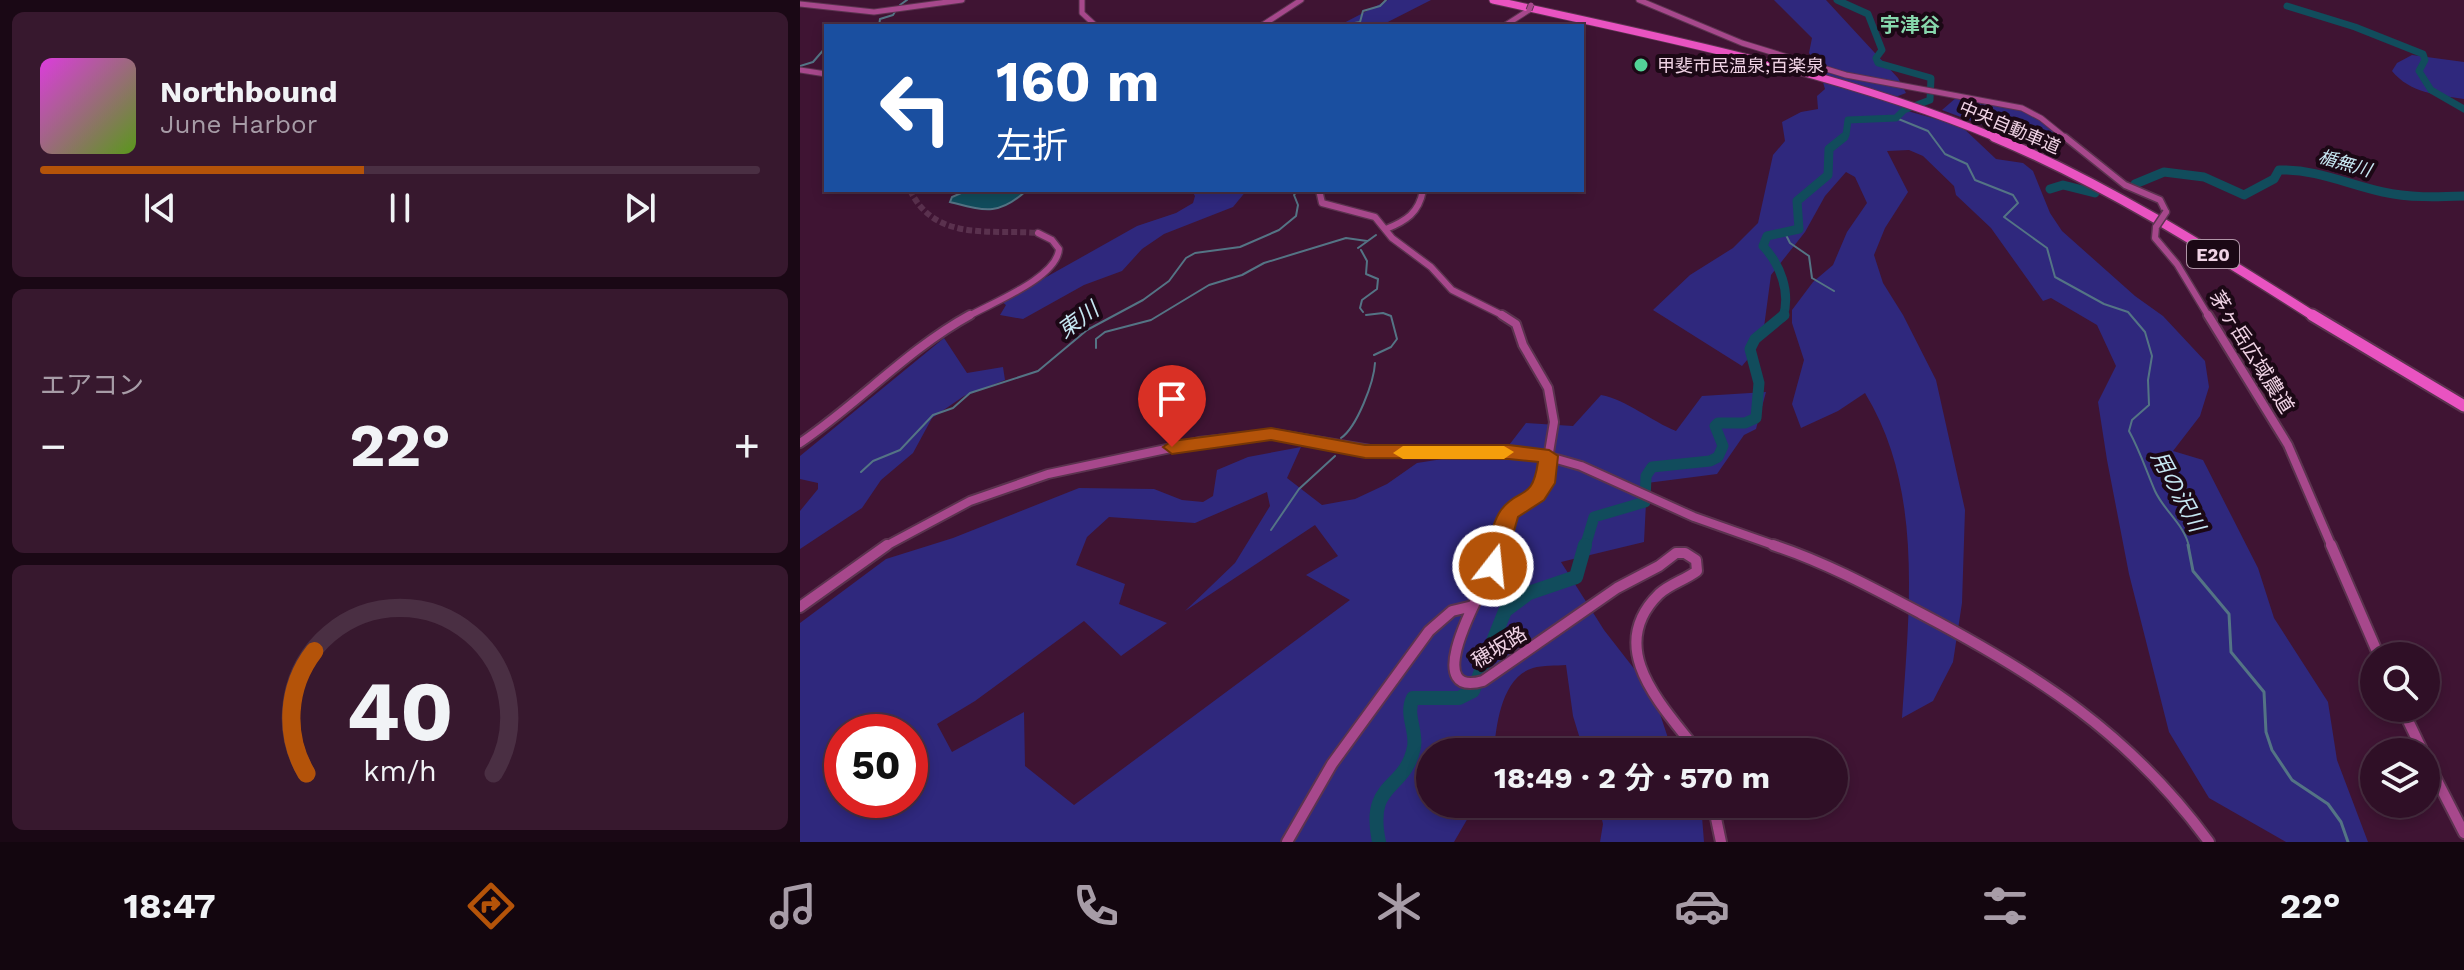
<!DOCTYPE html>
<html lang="ja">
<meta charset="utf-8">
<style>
body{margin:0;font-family:"Work Sans","Noto Sans JP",sans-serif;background:#37182e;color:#f1f3f6;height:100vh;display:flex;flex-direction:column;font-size:30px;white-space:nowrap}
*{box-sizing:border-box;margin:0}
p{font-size:26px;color:#a79ca7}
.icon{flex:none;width:44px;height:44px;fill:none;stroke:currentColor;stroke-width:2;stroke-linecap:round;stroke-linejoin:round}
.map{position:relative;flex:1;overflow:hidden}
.sheet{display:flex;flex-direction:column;gap:12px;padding:12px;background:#1a0815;width:800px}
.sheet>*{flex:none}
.hud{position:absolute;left:24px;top:24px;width:760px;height:168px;border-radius:0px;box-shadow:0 4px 12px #0003,0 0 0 2px #4a2f43;background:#1a4fa0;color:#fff;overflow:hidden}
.buttons{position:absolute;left:1560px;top:642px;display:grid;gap:16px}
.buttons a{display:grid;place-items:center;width:80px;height:80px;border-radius:50%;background:#2f0f26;box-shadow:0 4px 12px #0003,0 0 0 2px #4a2f43;font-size:40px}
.speed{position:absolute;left:24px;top:714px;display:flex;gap:16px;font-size:40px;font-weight:700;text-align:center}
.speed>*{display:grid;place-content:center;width:104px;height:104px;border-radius:50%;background:#2f0f26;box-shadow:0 4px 12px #0003,0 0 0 2px #4a2f43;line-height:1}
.speed .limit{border:12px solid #d22;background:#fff;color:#111}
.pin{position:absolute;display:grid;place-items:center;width:68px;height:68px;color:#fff;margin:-82px -34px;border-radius:50% 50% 50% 0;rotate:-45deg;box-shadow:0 0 8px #0007}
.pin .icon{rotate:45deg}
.me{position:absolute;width:88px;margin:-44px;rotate:16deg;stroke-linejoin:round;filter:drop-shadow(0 0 6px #0008)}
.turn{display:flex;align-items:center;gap:28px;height:168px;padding:0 40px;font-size:36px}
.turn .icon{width:104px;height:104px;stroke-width:2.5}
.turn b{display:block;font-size:56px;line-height:68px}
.big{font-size:60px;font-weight:700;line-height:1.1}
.sheet .widget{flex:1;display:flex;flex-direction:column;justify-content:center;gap:12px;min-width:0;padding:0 28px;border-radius:12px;background:#37182e}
.sheet .dial{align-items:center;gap:0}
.dial svg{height:208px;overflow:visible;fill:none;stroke:#4a2f43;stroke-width:7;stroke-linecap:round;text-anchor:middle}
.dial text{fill:#f1f3f6;stroke:none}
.song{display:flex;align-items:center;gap:24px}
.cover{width:96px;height:96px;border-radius:12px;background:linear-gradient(135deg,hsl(300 70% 55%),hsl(90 70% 35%))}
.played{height:8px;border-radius:4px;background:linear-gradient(90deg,#b45309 45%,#4a2f43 45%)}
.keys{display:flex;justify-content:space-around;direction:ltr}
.heat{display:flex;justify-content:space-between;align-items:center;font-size:44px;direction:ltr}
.trip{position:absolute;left:616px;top:738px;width:432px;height:80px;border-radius:40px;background:#2f0f26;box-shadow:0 4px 12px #0003,0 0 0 2px #4a2f43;font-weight:700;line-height:80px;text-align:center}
.tabs{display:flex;height:128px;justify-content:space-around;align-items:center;background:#13060f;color:#a79ca7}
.tabs .icon{width:56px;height:56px}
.tabs .on{color:#b45309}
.tabs b{font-size:36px;color:#f1f3f6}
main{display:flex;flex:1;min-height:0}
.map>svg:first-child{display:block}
.green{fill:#2f287d;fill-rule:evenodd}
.water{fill:#114c5c;stroke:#547485;stroke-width:2}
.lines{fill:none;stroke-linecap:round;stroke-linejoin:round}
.stream-far1{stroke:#547485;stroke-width:2}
.stream{stroke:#547485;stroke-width:3}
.river-far3{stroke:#114c5c;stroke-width:7}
.river-far2{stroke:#114c5c;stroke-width:9}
.river-far1{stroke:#114c5c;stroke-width:11}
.river{stroke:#114c5c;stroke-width:14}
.secondary-tunnel{stroke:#5a314e;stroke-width:6;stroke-dasharray:6 3;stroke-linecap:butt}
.secondary-far3-casing{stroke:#5b334f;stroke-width:7}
.secondary-far2-casing{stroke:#5b334f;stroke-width:9}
.secondary-far1-casing{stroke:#5b334f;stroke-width:12}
.secondary-casing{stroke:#5b334f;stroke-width:14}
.highway-far2-casing{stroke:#5b334f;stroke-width:9}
.highway-far1-casing{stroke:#5b334f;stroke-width:12}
.highway-casing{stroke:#5b334f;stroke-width:15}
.secondary-far3{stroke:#a7488c;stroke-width:5}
.secondary-far2{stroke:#a7488c;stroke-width:6}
.secondary-far1{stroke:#a7488c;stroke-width:8}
.secondary{stroke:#a7488c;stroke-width:10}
.highway-far2{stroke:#e953c1;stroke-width:7}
.highway-far1{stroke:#e953c1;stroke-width:9}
.highway{stroke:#e953c1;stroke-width:11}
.secondary-bridge-far1-casing{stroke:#5b334f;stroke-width:7;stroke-linecap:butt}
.secondary-bridge-casing{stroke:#5b334f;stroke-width:9;stroke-linecap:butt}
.secondary-bridge-far1{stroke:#a7488c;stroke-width:5}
.secondary-bridge{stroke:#a7488c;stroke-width:6}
.route{fill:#b45309;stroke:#753606;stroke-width:2}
.slow{fill:#f59e0b}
.poi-dot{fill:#52d397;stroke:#1b0815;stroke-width:3}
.labels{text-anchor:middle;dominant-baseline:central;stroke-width:8;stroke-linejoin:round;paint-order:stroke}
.far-poi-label{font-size:18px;fill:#f0d3e5;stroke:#1b0815;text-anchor:start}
.far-street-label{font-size:18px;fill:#f0d3e5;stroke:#1b0815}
.far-water-label{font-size:18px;font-style:italic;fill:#c6e7f2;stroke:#1b0815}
.shield{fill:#1b0815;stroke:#b096a7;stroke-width:2}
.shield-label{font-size:18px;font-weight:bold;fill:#f0d3e5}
.far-quarter-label{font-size:20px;font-weight:bold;fill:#87d7ac;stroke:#1b0815}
.street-label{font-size:20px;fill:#f0d3e5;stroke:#1b0815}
.water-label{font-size:22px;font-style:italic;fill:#c6e7f2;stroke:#1b0815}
</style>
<main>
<section class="sheet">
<div class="widget">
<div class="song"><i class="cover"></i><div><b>Northbound</b><p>June Harbor</p></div></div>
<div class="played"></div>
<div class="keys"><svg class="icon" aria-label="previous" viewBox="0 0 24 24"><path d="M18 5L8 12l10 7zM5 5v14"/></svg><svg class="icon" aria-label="pause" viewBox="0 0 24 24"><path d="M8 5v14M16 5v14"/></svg><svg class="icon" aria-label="next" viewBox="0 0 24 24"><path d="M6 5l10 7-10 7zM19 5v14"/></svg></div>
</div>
<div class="widget"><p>エアコン</p>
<div class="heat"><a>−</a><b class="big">22°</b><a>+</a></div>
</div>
<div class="widget dial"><svg viewBox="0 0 100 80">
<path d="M14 69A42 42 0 1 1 86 69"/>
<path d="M14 69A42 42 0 0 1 17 22" stroke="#b45309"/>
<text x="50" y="56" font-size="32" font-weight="700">40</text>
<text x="50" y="72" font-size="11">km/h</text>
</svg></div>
</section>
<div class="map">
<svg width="1664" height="842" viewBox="0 0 1664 842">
<rect width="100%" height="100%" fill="#3f1433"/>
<path class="green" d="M 588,0 L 631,0 L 580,26 L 538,26 Z
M 974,0 L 1026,0 L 1098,78 L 1106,93 L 1090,99 L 1106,106 L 1104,110 L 1161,126 L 1196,159 L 1223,163 L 1233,171 L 1250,213 L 1262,231 L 1335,296 L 1363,316 L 1405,361 L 1409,387 L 1400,416 L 1373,451 L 1403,460 L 1458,568 L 1474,618 L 1528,702 L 1537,760 L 1568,842 L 1486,842 L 1409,798 L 1369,732 L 1329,574 L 1307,460 L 1298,402 L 1316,366 L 1297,325 L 1251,298 L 1243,301 L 1191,228 L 1156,195 L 1154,186 L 1123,156 L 1109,150 L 1087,151 L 1108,192 L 1085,228 L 1074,255 L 1083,283 L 1103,315 L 1136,380 L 1165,510 L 1162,603 L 1153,662 L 1133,701 L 1102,718 C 1109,611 1124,489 1065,393 L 1038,411 L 1001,428 L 992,404 L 1004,360 L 992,323 L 992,310 L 1013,282 L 1033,265 L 1047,232 L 1067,203 L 1055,177 L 1046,172 L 1025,196 L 1005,232 L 971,275 L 964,327 L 953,353 L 942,366 L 853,310 L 890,275 L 933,248 L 958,223 L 973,155 L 985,141 L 982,122 L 1001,112 L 1018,109 L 1017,96 L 1025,89 L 1019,69 L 1009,53 L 1012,38 Z
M 1612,55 L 1664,62 L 1664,99 C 1637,95 1610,93 1592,71 L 1597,63 Z
M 1157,97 C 1192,102 1231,104 1255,134 L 1220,139 L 1142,110 Z
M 391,190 L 447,190 L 433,207 L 364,234 L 342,249 L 322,271 L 284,285 L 223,319 L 200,315 L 206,305 L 202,302 L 337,226 L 376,213 L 393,203 L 395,196 Z
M 144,338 L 167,373 L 203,367 L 205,380 L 164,396 L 132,418 L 113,453 L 81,480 L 62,508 L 0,549 L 0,511 L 18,489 L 18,483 L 0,479 L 0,456 Z
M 966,392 L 956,429 L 944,435 L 917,474 L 847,483 L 844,542 L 761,562 L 804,630 L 853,693 L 869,741 L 877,752 L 784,752 L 773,716 L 766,665 C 756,666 743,665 733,668 C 702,677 696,724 694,752 L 630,752 L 630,804 L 676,804 L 654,842 L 0,842 L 0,623 L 86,559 L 153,538 L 279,488 L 354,489 L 382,500 L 403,502 L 413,496 L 417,470 L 448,457 L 501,447 L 487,478 L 522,505 L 555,499 L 587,484 L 617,463 L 706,449 L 726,423 L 773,426 L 801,395 C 827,400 851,421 876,431 L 902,396 ZM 467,492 L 470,506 L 435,563 L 385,611 L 515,525 L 538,556 L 506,575 L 550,600 L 274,805 L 225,766 L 224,712 L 152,752 L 137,724 L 175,701 L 284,621 L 321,656 L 367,623 L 319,604 L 325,584 L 276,565 L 287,537 L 309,517 L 395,523 ZM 42,732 L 110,732 L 110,800 L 42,800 Z
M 798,804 L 901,804 L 904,842 L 800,842 L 803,824 Z"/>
<path class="water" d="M 168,190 L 227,190 C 199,216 185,211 150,202 L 152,197 Z"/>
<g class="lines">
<path class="stream-far1" d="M 100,5 L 107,0
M 79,26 L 80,19 L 93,15 L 96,10
M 538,26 L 560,22 L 563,11 L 580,6 L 586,0
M 0,66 L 13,62 L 26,47
M 1096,118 L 1128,131 L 1145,154 L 1167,164 L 1175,180 L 1213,195 L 1218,203 L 1204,217 L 1247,248 L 1255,277 L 1304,304 L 1328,312 L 1345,332 L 1352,356 L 1348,380 L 1349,405 L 1332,420 L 1329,431 C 1340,451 1346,470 1355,491 C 1364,511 1385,525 1389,547
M 984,231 L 990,243 L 1009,256 L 1012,278 L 1034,291
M 558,248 L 576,235
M 561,250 L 567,261 L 566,274 L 578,279 L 577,289 L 562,300 L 560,308 L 563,312
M 566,315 L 583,313 L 591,316 L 597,339 L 591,347 L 574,355
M 296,348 L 296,339 L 305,332 L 351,320 L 409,285 L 442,275 L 464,263 L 546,238 L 567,241
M 541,438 C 557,427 574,382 575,363
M 61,472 L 73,461 L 100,450 L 133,415 L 153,408 L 170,393 L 238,371 L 287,330 L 343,300 L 369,281 L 386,258 L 395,253 L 440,247 L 479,230 L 496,216 L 498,205 L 494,195 L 498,190
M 471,530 L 499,489 L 535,456"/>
<path class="stream" d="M 1388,545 L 1393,571 L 1429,614 L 1431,652 L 1464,692 L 1466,732 L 1472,750 L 1492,780 L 1528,804 L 1541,822 L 1548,842"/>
<path class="river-far3" d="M 1037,0 L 1068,14 L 1082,50 L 1076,58 L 1078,63 L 1131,78 L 1130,100 L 1104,110 L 1096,118 L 1048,120 L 1046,135 L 1041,139
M 1487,6 L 1555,27 L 1623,54 L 1625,60 L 1619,71 L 1631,90 L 1664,109"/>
<path class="river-far2" d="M 1335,184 L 1364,172 L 1404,177 L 1444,195 L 1474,179 L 1479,170 C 1516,169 1547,184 1583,192 C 1609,198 1637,197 1664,196
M 1250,189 L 1263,185 L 1295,193
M 983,317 C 991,292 980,264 963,246 L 967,236 L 999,229 L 997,201 L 1028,175 L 1029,149 L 1044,137"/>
<path class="river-far1" d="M 785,547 L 794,517 L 845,502 L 846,476 L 852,467 L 910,461 L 918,457 L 923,446 L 915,426 L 918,423 L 945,423 L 956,418 L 959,383 L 950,349 L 955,339 L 984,315"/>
<path class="river" d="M 579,842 C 566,780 605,792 614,747 C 617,730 605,715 613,698 L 659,698 L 673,691 L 705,611 L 729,593 L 776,577 L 785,545"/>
<path class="secondary-tunnel" d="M 110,190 C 135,242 189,229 238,233"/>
<defs>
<path id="secondary-far3" d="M 282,0 L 282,13 L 296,26
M 839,0 L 942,43 L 1046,75 L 1222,108 L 1241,118 L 1267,139
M 0,4 L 74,12 L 162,0
M 461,26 L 501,0
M 704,26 L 729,10
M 0,70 L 26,74"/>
<path id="secondary-far2" d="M 1265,137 L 1325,185 L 1360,200 L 1366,212
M 519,190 L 522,203 L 575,217 L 592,238 L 631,267 L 652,290 L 706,317
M 1356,227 L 1355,238 L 1377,264 L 1409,317
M 586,229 C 606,221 619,213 623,190
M 167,317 C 191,303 257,278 259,249 L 252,240 L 238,233"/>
<path id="secondary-far1" d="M 1408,315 L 1488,445 L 1532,547
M 0,443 C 59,403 108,349 170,315
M 84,547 L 170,501 L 248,474 L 399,442 L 473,434 L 588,453 L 701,452 L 746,456 L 781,466 L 894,517 L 979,547
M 698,547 L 710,513 L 736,494 L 744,483 L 754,422 L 748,388 L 723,345 L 716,324 L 702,315"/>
<path id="secondary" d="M 698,545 C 696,555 694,565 689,574 C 681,591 619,699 683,681 L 817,588 L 859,566 L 876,553 L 885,553 L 896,560 L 897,571 C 885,580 870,584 859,594 C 803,649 864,707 898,752
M 973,545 C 1025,562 1073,588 1122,614 C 1238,675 1330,734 1409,842
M 1531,545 L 1579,656
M 0,607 L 87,545
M 1602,708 L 1623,752
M 1626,759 L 1664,833
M 913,804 L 921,842
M 487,842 L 532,764 L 629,631 L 652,611 L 673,606"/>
<path id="highway-far2" d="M 693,0 C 863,38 1037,71 1199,139"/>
<path id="highway-far1" d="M 1194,137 C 1308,185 1411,251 1515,317"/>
<path id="highway" d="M 1512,315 L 1664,406"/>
</defs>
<use href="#secondary-far3" class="secondary-far3-casing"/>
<use href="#secondary-far2" class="secondary-far2-casing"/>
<use href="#secondary-far1" class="secondary-far1-casing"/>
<use href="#secondary" class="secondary-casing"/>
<use href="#highway-far2" class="highway-far2-casing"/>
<use href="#highway-far1" class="highway-far1-casing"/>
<use href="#highway" class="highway-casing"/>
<use href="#secondary-far3" class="secondary-far3"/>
<use href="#secondary-far2" class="secondary-far2"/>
<use href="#secondary-far1" class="secondary-far1"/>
<use href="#secondary" class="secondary"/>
<use href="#highway-far2" class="highway-far2"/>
<use href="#highway-far1" class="highway-far1"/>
<use href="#highway" class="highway"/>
<defs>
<path id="secondary-bridge-far1" d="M 729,10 L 731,5"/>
<path id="secondary-bridge" d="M 1356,227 L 1366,212"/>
</defs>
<use href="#secondary-bridge-far1" class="secondary-bridge-far1-casing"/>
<use href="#secondary-bridge" class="secondary-bridge-casing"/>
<use href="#secondary-bridge-far1" class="secondary-bridge-far1"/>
<use href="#secondary-bridge" class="secondary-bridge"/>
</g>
<path class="route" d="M 471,428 L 565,445 L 709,445 L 749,450 L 758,456 L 755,483 L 744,500 L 718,517 L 704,566 L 701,572 L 693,574 L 686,572 L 683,566 C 688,549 691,524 701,510 C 719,486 732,503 738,462 L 709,459 L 565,458 L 471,440 L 372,454 L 363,447 L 372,441 Z"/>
<path class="slow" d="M 603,446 L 704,446 L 714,452 L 704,459 L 603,459 L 593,453 Z"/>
<circle class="poi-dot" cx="841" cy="65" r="8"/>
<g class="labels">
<g class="far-poi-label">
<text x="857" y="65">甲斐市民温泉;百楽泉</text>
</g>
<g class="far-street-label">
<text transform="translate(1210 127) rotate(23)">中央自動車道</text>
</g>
<g class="far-water-label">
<text transform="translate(1545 163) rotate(16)">楯無川</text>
</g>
<rect class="shield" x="1387" y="240" width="52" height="28" rx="6"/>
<g class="shield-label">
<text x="1413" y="254">E20</text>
</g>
<g class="far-quarter-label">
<text x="1110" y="25">宇津谷</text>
</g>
<g class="street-label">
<text transform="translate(1452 352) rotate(58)">茅ヶ岳広域農道</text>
<text transform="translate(699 647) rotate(-32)">穂坂路</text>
</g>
<g class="water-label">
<text transform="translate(278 320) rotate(-36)">東川</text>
<text transform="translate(1378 491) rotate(62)">用の沢川</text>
</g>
</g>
</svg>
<div class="buttons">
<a><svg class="icon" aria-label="search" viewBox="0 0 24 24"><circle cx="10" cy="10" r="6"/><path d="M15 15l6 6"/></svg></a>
<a><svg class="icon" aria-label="layers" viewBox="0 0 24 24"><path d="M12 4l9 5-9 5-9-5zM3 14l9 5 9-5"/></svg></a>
</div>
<div class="speed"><div class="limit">50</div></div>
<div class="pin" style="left:372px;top:447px;background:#d93025"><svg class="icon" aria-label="arrive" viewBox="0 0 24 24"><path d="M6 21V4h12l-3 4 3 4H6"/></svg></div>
<svg class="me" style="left:693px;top:566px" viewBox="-20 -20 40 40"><circle r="17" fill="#b45309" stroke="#fff" stroke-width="3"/><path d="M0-11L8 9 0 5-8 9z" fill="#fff"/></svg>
<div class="trip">18:49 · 2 分 · 570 m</div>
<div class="hud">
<div class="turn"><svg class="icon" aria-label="left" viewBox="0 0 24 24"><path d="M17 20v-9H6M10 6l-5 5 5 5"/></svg><div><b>160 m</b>左折</div></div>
</div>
</div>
</main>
<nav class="tabs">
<b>18:47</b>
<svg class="icon on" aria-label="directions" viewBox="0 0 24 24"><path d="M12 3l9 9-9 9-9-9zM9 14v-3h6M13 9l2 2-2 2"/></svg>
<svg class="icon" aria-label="music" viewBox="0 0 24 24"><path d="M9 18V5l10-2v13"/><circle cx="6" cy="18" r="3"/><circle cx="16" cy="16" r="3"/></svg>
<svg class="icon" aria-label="phone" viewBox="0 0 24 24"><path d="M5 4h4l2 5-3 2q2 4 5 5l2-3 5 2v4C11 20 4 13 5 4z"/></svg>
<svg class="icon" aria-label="climate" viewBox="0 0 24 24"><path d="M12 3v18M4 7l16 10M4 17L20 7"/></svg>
<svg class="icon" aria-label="car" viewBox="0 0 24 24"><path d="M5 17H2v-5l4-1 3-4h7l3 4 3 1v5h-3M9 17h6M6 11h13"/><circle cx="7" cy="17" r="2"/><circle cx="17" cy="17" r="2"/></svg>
<svg class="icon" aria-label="filters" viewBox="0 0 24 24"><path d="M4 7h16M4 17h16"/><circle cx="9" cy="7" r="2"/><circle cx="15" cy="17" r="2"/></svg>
<b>22°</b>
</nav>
